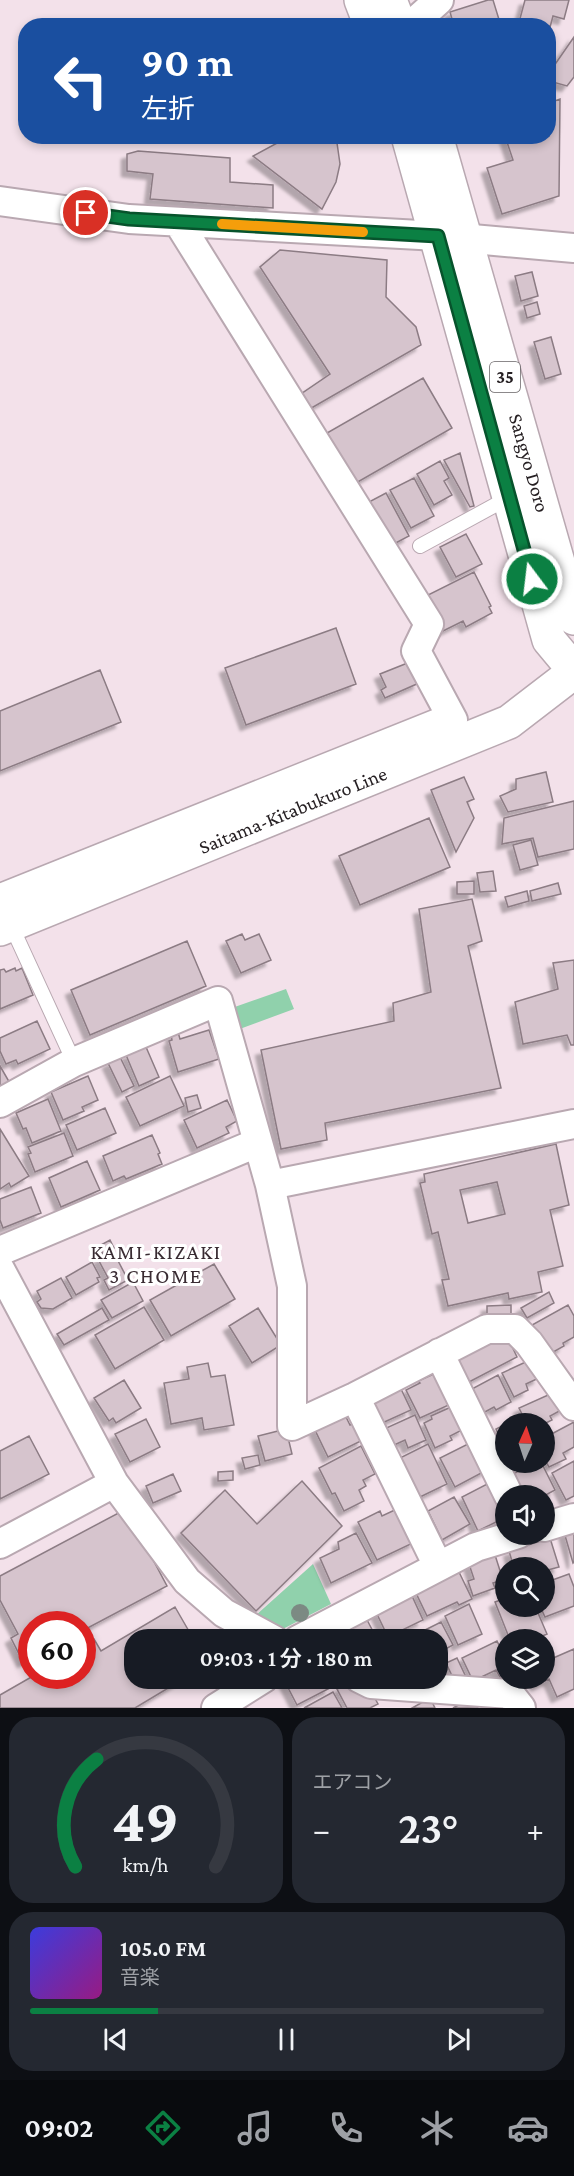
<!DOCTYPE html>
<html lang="ja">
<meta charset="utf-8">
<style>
body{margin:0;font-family:"Crimson Pro","Noto Sans JP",serif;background:#242831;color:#f1f3f6;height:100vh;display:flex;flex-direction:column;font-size:22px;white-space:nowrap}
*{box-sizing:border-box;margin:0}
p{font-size:20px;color:#9ea1a6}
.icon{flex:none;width:33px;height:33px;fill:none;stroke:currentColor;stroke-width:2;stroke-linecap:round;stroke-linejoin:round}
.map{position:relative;height:1708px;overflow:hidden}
.panel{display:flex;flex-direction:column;gap:9px;padding:9px;background:#0d0f14;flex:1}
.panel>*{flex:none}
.hud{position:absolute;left:18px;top:18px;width:538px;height:126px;border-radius:24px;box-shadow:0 3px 9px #0003;background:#1a4fa0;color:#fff;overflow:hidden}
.needle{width:39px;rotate:3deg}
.tools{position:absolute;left:495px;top:1413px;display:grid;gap:12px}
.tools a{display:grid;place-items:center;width:60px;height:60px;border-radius:50%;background:#171b24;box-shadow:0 3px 9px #0003;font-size:30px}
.speed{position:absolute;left:18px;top:1611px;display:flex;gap:12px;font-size:30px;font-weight:700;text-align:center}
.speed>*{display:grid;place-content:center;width:78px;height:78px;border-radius:50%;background:#171b24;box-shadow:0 3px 9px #0003;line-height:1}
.speed .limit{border:9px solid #d22;background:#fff;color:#111}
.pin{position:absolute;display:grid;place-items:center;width:51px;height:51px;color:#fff;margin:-26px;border:3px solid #fff;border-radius:50%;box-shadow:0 2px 6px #0007}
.me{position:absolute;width:66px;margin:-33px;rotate:345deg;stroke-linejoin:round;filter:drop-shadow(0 0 4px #0008)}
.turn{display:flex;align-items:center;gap:21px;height:126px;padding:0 24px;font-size:27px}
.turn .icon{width:78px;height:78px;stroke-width:2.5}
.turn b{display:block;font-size:42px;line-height:51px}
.big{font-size:45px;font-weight:600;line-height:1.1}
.panel .tile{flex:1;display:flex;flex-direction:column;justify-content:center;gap:9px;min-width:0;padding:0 21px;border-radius:24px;background:#242831}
.panel .dial{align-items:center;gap:0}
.dial svg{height:156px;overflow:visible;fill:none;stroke:#363941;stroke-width:7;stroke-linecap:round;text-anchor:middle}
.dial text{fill:#f1f3f6;stroke:none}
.song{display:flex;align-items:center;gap:18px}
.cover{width:72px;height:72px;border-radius:9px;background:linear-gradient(135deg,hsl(240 70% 55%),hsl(310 70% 35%))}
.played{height:6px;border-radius:3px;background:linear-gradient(90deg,#0b8043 25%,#363941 25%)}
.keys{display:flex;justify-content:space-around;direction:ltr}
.heat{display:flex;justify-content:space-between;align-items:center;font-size:33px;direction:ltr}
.panel .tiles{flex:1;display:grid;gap:9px;grid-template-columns:1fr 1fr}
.tile:last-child{grid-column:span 2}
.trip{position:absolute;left:124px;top:1629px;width:324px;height:60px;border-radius:24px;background:#171b24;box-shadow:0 3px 9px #0003;font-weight:600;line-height:60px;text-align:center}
.tabs{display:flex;height:96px;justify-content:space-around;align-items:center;background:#090b0e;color:#9ea1a6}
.tabs .icon{width:42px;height:42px}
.tabs .on{color:#0b8043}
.tabs b{font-size:27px;color:#f1f3f6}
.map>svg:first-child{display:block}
.green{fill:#90d1ac}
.building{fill:#d6c4cd;stroke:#8c7c84;stroke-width:1.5;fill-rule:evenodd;filter:url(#shadow)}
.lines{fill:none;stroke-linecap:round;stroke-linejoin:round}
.service-casing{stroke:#b9a8b1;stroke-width:16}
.minor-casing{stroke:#b9a8b1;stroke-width:32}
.secondary-casing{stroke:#b9a8b1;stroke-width:36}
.primary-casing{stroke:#b9a8b1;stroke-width:36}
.service{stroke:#fff;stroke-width:14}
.minor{stroke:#fff;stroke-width:28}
.secondary{stroke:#fff;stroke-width:33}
.primary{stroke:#fff;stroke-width:33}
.tree{fill:#7c8a83}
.route-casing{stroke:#07532c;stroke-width:15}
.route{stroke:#0b8043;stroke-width:10}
.slow{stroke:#f59e0b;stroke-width:10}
.labels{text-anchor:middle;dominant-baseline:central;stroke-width:6;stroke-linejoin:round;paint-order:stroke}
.shield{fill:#fff;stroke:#676365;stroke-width:1.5}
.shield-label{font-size:18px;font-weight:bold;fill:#262023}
.street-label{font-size:20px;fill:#262023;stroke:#fff}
.neighbourhood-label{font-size:21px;letter-spacing:1.5px;fill:#392b32;stroke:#fff}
</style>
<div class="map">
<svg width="574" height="1708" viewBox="0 0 574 1708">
<defs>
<filter id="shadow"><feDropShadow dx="-5.5" dy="5.5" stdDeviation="1.5" flood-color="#0004"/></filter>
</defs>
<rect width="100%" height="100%" fill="#f3e1ea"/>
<path class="green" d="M 286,989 L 294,1009 L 237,1030 L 229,1009 Z
M 313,1564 L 331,1604 L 279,1631 L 255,1616 Z"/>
<path class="building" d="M 488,0 L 493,0 L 501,26 L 454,26 L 450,12 Z
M 525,0 L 569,0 L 564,19 L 553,16 L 549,31 L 549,26 L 518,26 Z
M 574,37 L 574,77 L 567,86 L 549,81 L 549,73 Z
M 560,99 L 559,196 L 502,214 L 487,168 L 513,160 L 505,136 L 549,136 L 549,103 Z
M 290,136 L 336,136 L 340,164 L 336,182 L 322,209 L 253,156 Z
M 138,151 L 230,158 L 230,182 L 273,185 L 273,208 L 150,199 L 153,174 L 127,171 L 127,154 Z
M 280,250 L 387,260 L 386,297 L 416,327 L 421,345 L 308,410 L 298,396 L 330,374 L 260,267 Z
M 532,272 L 538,296 L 521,301 L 515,276 Z
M 537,302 L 540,314 L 527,318 L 524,306 Z
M 551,337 L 561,374 L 545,379 L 534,342 Z
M 423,378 L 452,428 L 356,483 L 327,433 Z
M 460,453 L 474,506 L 470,507 L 444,460 Z
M 440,461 L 449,478 L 444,481 L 452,495 L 434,505 L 417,474 Z
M 414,478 L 434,516 L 411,528 L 390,490 Z
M 386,493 L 409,536 L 390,546 L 367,503 Z
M 466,534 L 482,564 L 456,577 L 440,547 Z
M 474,572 L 491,606 L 489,607 L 492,613 L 466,627 L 463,621 L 443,631 L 426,596 Z
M 336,628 L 356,684 L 246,725 L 225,668 Z
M 410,662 L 419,683 L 385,698 L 381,690 L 386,687 L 380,674 Z
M 100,670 L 121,722 L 0,771 L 0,711 Z
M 546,772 L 553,802 L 508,812 L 500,796 L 516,789 L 516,779 Z
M 464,777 L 474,799 L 467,802 L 474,818 L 456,852 L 431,790 Z
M 574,801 L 574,849 L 538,857 L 533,838 L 502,844 L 504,818 Z
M 429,818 L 450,867 L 360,905 L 339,856 Z
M 531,840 L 538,865 L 520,870 L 513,845 Z
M 493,871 L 496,891 L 480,892 L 477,873 Z
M 474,881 L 474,894 L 457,894 L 457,882 Z
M 558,883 L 561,894 L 532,901 L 530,891 Z
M 527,891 L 529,901 L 508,907 L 505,897 Z
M 472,899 L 482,941 L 468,946 L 501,1088 L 325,1123 L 327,1140 L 281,1149 L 261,1050 L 394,1021 L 393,1003 L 431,992 L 419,909 Z
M 242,934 L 245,940 L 259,934 L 271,960 L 241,973 L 226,941 Z
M 187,941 L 206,986 L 90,1035 L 71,990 Z
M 574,960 L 574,1045 L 571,1045 L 567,1035 L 523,1044 L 515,1002 L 558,989 L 553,963 Z
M 15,968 L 16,971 L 22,968 L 33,995 L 0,1009 L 0,970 L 4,969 L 6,972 Z
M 37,1021 L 50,1049 L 18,1064 L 16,1060 L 6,1064 L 0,1051 L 0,1038 Z
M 209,1030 L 219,1059 L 178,1072 L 169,1041 L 172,1040 L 171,1035 L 178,1032 L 180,1039 Z
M 146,1047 L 159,1077 L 139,1086 L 126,1055 Z
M 120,1057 L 134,1086 L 122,1092 L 108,1063 Z
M 0,1066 L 11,1085 L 0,1092 Z
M 88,1076 L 98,1100 L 82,1107 L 84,1111 L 63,1120 L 51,1092 Z
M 170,1076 L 184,1106 L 140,1126 L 126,1097 Z
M 197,1095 L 201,1108 L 188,1112 L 185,1098 Z
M 48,1099 L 61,1131 L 32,1143 L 26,1128 L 23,1129 L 16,1113 Z
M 227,1100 L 237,1121 L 226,1127 L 229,1133 L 197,1148 L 184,1120 Z
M 105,1108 L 116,1133 L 77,1150 L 66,1125 Z
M 0,1129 L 29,1176 L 11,1187 L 9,1183 L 0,1189 Z
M 64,1133 L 73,1156 L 35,1172 L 28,1154 L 31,1153 L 28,1147 Z
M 152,1135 L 160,1153 L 158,1154 L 162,1164 L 126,1179 L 124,1176 L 113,1181 L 103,1156 Z
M 556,1144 L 569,1205 L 550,1210 L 563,1266 L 538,1272 L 542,1292 L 509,1299 L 508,1293 L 448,1306 L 442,1280 L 449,1279 L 438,1232 L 432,1234 L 420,1183 L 425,1182 L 424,1174 ZM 497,1182 L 505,1214 L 468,1223 L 460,1190 Z
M 87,1161 L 100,1190 L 61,1207 L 49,1178 Z
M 31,1187 L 41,1213 L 3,1228 L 0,1220 L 0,1199 Z
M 110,1240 L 114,1248 L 103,1254 L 99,1246 Z
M 113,1251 L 128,1280 L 109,1290 L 104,1280 L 108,1278 L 98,1259 Z
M 92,1262 L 100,1277 L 97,1278 L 99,1282 L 76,1295 L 66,1277 Z
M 214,1264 L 235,1299 L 171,1336 L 150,1300 Z
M 61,1278 L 72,1298 L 53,1309 L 41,1308 L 37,1302 L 41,1299 L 37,1291 Z
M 133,1282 L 143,1301 L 112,1318 L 101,1300 Z
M 549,1292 L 554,1303 L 527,1318 L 521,1308 Z
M 511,1305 L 511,1315 L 487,1316 L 487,1306 Z
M 568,1305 L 574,1316 L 574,1337 L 563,1343 L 564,1346 L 548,1355 L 532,1325 Z
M 144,1307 L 164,1340 L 115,1369 L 95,1335 Z
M 102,1308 L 109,1320 L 64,1345 L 57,1334 Z
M 258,1308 L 281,1345 L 252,1363 L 229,1326 Z
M 508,1338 L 517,1357 L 469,1382 L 457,1358 L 494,1339 L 496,1344 Z
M 530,1360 L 539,1378 L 526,1384 L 528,1390 L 514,1397 L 502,1373 Z
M 208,1363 L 211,1377 L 225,1375 L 234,1425 L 204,1430 L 202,1418 L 171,1424 L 164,1383 L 189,1379 L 187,1367 Z
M 436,1373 L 451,1404 L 420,1418 L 406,1390 L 420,1383 L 418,1381 Z
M 498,1375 L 511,1402 L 496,1410 L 494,1407 L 483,1413 L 470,1390 Z
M 124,1380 L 141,1408 L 116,1423 L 113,1418 L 109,1421 L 94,1398 Z
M 401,1389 L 411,1410 L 380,1424 L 370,1403 Z
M 557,1391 L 565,1408 L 550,1416 L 552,1420 L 544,1424 L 527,1424 L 519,1408 Z
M 451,1407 L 464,1429 L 450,1436 L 452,1440 L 435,1448 L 424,1423 L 432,1419 L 431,1416 Z
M 344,1413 L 350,1425 L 355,1423 L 363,1440 L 328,1457 L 314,1428 Z
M 415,1415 L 426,1440 L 408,1448 L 405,1440 L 392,1446 L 384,1429 Z
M 520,1417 L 523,1424 L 507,1424 Z
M 146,1419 L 160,1447 L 130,1462 L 115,1434 Z
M 574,1422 L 574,1447 L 563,1453 L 566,1459 L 549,1467 L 544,1458 L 544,1438 Z
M 506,1424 L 506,1459 L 497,1445 L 502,1442 L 496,1429 Z
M 286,1429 L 292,1454 L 265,1461 L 258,1436 Z
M 29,1436 L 49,1474 L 0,1499 L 0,1451 Z
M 472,1442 L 487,1470 L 455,1487 L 440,1458 Z
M 428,1444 L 447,1484 L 420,1497 L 398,1459 Z
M 361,1446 L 375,1474 L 363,1480 L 366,1486 L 359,1490 L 364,1501 L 344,1511 L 335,1493 L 332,1494 L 319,1468 Z
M 258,1455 L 260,1465 L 245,1469 L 242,1458 Z
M 574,1461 L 574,1496 L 566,1500 L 552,1473 Z
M 536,1462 L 541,1462 L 555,1490 L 544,1496 L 525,1496 L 513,1474 Z
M 233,1471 L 233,1480 L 218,1481 L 218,1472 Z
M 173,1474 L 181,1491 L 153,1503 L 146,1486 Z
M 302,1481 L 342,1526 L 256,1611 L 181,1533 L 225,1490 L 257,1524 Z
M 491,1482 L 497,1502 L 504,1518 L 478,1531 L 462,1497 Z
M 454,1497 L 470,1524 L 442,1540 L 428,1511 Z
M 399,1508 L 415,1542 L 377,1560 L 358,1522 L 380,1511 L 382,1516 Z
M 126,1509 L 167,1586 L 82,1631 L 82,1624 L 32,1624 L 32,1657 L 23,1662 L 11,1638 L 18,1634 L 0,1600 L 0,1576 Z
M 574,1529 L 574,1562 L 573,1563 L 564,1532 Z
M 356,1533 L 372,1563 L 331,1583 L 320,1558 L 339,1549 L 338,1542 Z
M 550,1538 L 559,1567 L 544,1571 L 544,1568 L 514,1568 L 509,1551 Z
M 495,1555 L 503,1580 L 493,1583 L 495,1588 L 473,1596 L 468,1581 L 474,1579 L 469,1564 Z
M 459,1572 L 472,1599 L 459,1605 L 457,1602 L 427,1616 L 416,1593 Z
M 569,1574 L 574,1587 L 574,1606 L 545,1617 L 540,1606 L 544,1606 L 544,1583 Z
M 412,1596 L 423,1620 L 388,1637 L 376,1612 Z
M 506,1598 L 506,1606 L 535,1606 L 547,1634 L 533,1640 L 510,1640 L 495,1602 Z
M 469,1604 L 482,1634 L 458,1645 L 445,1616 Z
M 175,1607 L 194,1640 L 135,1640 L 135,1678 L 185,1678 L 135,1708 L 0,1708 L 0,1695 L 33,1676 L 82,1676 L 82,1646 L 94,1639 L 101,1651 Z
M 365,1616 L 377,1639 L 333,1640 L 330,1633 Z
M 441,1622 L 453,1645 L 440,1652 L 438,1648 L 438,1640 L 405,1640 Z
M 497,1641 L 506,1659 L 506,1677 L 501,1679 L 496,1670 L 473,1681 L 462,1658 Z
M 574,1649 L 574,1689 L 557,1697 L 549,1679 L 537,1685 L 534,1678 L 544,1678 L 544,1662 Z
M 457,1658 L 465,1675 L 454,1680 L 446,1663 Z
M 287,1678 L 325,1678 L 330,1688 L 297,1705 L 284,1680 Z
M 348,1684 L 372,1693 L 378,1704 L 370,1708 L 347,1708 L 337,1689 Z
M 333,1692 L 342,1708 L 304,1708 Z
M 430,1698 L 435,1708 L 412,1708 Z
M 472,1698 L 478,1708 L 453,1708 Z"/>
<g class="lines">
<defs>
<path id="service" d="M 420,546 L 510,497
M 11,925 L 74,1062"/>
<path id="minor" d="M 410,26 L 439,0
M 0,201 L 129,219 L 438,236 L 574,248
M 178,222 L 429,624 L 416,651 L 453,720
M 0,1103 L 74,1062 L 218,1001 L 270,1185 L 574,1124
M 270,1185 L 292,1286 L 292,1426 L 355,1397 L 487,1329 L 515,1329 L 529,1343 L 574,1406
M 0,1251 L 257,1143
M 0,1269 L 114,1483 L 187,1581 L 224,1613 L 274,1640
M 439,1353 L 509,1496
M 355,1397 L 438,1566
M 544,1527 L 574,1518
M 0,1544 L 114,1483
M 298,1640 L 476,1547 L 518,1534
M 359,1678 L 371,1684 L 510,1694 L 521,1708
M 216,1708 L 264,1678"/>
<g id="secondary">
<path d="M 0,901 L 447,722"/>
<path id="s1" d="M 0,929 L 509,722 L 574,672"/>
</g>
<g id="primary">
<path d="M 361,0 L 371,26"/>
<path d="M 390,0 L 400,26"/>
<path d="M 408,136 L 549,640 L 574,670"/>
<path id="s2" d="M 436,136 L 574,618"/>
</g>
</defs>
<use href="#service" class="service-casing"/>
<use href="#minor" class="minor-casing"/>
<use href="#secondary" class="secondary-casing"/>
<use href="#primary" class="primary-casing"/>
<use href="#service" class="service"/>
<use href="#minor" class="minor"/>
<use href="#secondary" class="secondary"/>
<use href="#primary" class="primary"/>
</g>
<circle class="tree" cx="300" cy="1613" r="9"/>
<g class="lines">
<defs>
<path id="route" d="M 86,213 L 129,219 L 438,236 L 532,579"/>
</defs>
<use href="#route" class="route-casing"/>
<use href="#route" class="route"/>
<path class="slow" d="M 222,224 L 363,232"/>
</g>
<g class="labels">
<rect class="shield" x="490" y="362" width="30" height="30" rx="4.5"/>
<g class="shield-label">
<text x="505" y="377">35</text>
</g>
<g class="street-label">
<text stroke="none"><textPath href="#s2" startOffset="340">Sangyo Doro</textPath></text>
<text stroke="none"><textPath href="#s1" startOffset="316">Saitama-Kitabukuro Line</textPath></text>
</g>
<g class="neighbourhood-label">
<text x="156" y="1252">KAMI-KIZAKI<tspan x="156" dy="24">3 CHOME</tspan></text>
</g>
</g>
</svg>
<div class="tools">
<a><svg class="needle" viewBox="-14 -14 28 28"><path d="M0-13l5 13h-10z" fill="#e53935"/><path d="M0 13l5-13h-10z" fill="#9ea1a6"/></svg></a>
<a><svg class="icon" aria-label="sound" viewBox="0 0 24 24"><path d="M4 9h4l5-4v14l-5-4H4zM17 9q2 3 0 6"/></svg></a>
<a><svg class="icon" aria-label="search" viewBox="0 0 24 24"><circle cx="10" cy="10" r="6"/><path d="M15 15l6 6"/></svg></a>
<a><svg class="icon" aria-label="layers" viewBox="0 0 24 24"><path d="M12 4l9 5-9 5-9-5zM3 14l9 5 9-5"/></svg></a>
</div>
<div class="speed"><div class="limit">60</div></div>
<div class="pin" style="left:86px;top:213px;background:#d93025"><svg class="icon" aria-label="arrive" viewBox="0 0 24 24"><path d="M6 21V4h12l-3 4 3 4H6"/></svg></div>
<svg class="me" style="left:532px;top:579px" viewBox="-20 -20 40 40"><circle r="17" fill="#0b8043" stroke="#fff" stroke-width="3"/><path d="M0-11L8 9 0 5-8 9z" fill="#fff"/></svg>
<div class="trip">09:03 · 1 分 · 180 m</div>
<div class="hud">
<div class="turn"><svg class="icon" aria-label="left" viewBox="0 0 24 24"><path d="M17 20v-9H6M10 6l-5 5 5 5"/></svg><div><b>90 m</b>左折</div></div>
</div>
</div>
<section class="panel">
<div class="tiles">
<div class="tile dial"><svg viewBox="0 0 100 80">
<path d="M14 69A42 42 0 1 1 86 69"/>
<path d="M14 69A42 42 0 0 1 25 14" stroke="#0b8043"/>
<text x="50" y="56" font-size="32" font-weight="700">49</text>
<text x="50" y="72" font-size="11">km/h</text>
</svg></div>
<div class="tile"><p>エアコン</p>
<div class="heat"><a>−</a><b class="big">23°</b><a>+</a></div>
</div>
<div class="tile">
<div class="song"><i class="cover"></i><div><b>105.0 FM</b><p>音楽</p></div></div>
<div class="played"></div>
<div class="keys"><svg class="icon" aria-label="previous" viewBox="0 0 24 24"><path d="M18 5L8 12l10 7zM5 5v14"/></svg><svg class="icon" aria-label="pause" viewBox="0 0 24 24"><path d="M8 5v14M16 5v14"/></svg><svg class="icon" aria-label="next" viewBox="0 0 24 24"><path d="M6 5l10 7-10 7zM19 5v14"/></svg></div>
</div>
</div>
</section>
<nav class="tabs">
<b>09:02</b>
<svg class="icon on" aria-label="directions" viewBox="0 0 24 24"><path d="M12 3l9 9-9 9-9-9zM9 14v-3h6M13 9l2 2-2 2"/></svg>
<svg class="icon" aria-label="music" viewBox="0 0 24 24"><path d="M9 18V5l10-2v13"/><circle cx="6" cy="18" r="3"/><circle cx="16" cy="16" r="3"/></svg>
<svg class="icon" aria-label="phone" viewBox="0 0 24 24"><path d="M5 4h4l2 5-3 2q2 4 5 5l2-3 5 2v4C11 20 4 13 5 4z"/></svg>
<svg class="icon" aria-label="climate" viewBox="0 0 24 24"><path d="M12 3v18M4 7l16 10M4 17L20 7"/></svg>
<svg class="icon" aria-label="car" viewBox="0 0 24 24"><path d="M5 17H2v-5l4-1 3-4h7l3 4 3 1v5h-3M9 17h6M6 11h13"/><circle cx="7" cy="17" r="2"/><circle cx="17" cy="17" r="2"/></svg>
</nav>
